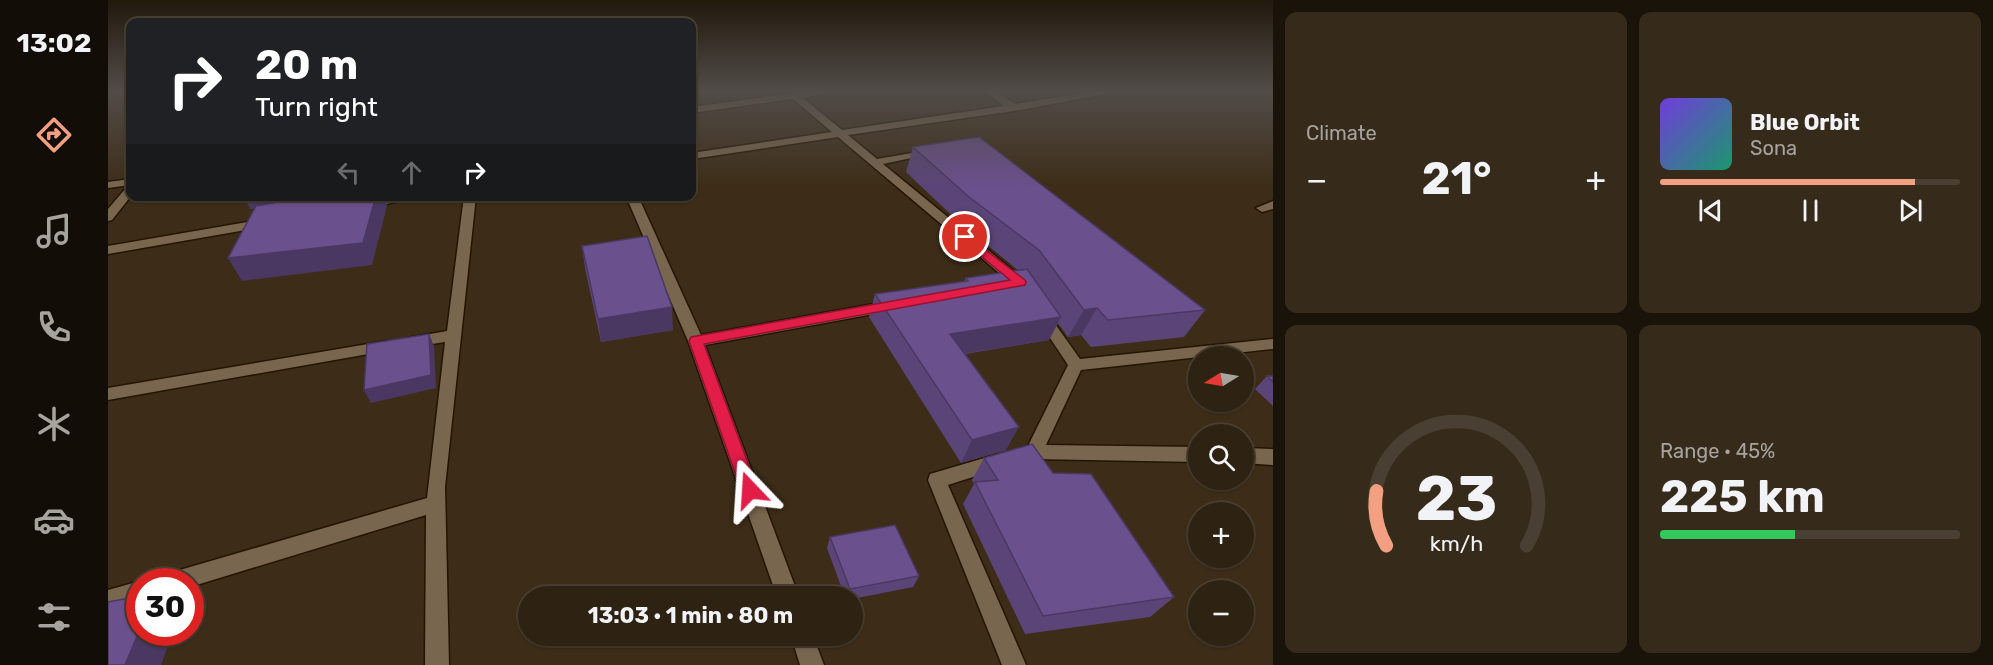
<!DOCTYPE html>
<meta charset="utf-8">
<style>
body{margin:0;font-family:Rubik,sans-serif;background:#362a1b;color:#f1f3f6;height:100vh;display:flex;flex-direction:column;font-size:22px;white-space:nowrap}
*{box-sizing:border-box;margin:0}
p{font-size:20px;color:#a7a49f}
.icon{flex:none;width:33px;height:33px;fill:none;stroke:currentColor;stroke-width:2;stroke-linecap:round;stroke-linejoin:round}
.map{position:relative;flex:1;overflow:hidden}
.side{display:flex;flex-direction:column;gap:12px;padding:12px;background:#19130a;width:720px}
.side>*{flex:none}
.top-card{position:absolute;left:18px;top:18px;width:570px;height:183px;border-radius:12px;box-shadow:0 2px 4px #0004,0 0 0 2px #493f32;background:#202124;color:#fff;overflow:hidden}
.needle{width:39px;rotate:259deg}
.buttons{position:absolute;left:1080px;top:346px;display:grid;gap:12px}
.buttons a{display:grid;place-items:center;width:66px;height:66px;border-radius:50%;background:#2e2212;box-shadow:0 2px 4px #0004,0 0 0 2px #493f32;font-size:30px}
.speed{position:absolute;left:18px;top:568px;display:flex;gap:12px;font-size:30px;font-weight:700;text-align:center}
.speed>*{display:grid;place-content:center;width:78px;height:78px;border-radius:50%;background:#2e2212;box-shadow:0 2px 4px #0004,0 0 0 2px #493f32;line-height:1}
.speed .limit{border:9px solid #d22;background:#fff;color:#111}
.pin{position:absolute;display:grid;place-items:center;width:51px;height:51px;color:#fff;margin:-26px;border:3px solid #fff;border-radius:50%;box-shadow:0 2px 6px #0007}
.me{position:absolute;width:66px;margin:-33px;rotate:340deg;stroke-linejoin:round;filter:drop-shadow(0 0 4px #0008)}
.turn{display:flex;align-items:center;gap:21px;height:126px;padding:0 30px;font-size:27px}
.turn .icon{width:78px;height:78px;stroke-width:2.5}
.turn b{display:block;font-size:42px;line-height:51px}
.lanes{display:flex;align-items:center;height:57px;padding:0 30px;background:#0003;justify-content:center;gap:30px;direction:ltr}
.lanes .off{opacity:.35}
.big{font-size:45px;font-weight:700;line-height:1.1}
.side .card{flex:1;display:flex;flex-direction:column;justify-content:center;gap:9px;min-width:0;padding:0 21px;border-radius:12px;background:#362a1b}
.side .dial{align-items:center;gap:0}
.dial svg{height:156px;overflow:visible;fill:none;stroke:#493f32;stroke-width:7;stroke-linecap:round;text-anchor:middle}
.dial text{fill:#f1f3f6;stroke:none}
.song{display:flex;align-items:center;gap:18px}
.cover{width:72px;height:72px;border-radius:9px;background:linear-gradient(135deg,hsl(260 70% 55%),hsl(160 70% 35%))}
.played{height:6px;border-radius:3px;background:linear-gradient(90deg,#f39f82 85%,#493f32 85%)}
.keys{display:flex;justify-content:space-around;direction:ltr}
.heat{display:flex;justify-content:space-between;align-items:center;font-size:33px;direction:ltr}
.charge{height:9px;border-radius:4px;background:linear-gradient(90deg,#34c759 45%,#493f32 0)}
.side .tiles{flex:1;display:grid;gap:12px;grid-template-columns:repeat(2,1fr)}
.trip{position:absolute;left:410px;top:586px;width:345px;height:60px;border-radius:30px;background:#2e2212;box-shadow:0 2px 4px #0004,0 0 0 2px #493f32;font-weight:700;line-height:60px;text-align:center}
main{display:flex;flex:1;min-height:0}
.menu{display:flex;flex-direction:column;width:108px;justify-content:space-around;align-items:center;background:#120e07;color:#a7a49f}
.menu .icon{width:42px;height:42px}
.menu .on{color:#f39f82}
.menu b{font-size:27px;color:#f1f3f6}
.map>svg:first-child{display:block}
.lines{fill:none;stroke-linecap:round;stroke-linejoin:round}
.minor-casing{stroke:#241502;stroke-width:3}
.tertiary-casing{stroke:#241502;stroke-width:3}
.minor{fill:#79664f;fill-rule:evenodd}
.tertiary{fill:#79664f;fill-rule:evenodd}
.wall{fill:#5b4578}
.shaded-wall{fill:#4a3862}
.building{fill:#6a508c;stroke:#4a3862;stroke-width:1.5}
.route{fill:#e11d48;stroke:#92132f;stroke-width:1.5}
</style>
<main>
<nav class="menu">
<b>13:02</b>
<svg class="icon on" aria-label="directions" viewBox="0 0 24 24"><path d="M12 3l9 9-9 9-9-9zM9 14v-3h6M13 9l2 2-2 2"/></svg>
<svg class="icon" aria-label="music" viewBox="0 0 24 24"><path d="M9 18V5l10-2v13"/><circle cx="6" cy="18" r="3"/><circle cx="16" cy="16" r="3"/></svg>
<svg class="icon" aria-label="phone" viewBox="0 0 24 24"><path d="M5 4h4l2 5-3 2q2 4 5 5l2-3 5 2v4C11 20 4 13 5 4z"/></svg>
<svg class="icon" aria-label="climate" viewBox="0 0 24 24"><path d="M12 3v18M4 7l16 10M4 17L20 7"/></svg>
<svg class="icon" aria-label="car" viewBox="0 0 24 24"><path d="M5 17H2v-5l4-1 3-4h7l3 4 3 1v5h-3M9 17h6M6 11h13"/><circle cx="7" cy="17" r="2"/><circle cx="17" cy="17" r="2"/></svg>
<svg class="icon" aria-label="filters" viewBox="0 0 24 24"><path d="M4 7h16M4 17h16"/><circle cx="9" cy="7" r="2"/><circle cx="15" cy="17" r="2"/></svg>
</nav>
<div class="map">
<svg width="1165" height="665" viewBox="0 0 1165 665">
<rect width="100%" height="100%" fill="#3d2d18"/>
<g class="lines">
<defs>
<path id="minor" d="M 695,92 L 723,92 L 695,98 L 734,130 L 896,106 L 878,92 L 889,92 L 907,104 L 984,92 L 1009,92 L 906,111 L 740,135 L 769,159 L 827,149 L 827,153 L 775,164 L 919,282 L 921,285 L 919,288 L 909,288 L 730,137 L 584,159 L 584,153 L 724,132 L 685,99 L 584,113 L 584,107 Z
M 22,179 L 22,185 L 0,188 L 0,182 Z
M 285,196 L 313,196 L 257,209 L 251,205 L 253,202 Z
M 356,196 L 368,196 L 337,487 L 341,665 L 317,665 L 318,515 L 82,587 L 82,582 L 54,582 L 58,575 L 65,572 L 319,498 L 337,342 L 305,347 L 300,346 L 297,342 L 300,338 L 305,337 L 339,331 Z
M 518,196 L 530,196 L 593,335 L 782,301 L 789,306 L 782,311 L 597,345 L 691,597 L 669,597 L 580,341 Z
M 1165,201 L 1165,209 L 1154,212 L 1148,208 Z
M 157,219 L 163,223 L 161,226 L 0,254 L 0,246 Z
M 935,312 L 940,314 L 972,359 L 1165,339 L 1165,349 L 973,370 L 938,445 L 1090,447 L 1090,462 L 926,459 L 918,461 L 912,459 L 909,454 L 912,449 L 920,446 L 960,365 L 928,317 Z
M 278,341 L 283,342 L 286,346 L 283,350 L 0,400 L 0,388 Z
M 1136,448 L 1165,449 L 1165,465 L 1136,463 Z
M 890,454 L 896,457 L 899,462 L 896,467 L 840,485 L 918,665 L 894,665 L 820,480 L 822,474 Z
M 32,581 L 32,603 L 0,612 L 0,590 Z
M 683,636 L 705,636 L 716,665 L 692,665 Z"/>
<path id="tertiary" d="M 22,187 L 23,196 L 4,220 L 0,221 L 0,209 L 18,188 Z"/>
</defs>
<use href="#minor" class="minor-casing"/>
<use href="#tertiary" class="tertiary-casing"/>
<use href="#minor" class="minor"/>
<use href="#tertiary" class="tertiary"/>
</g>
<path class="wall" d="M 805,147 L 1097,310 L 1076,337 L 983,347 L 973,335 L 960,337 L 950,323 L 941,340 L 857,354 L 898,450 L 853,463 L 761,317 L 767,294 L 856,281 L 858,278 L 910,270 L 852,223 L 798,172 Z
M 474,246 L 565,330 L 493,342 L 477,268 Z
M 1159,376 L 1165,376 L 1165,406 L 1147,389 Z
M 876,458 L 945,473 L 1066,597 L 1042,617 L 917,634 L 855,504 L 866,484 L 864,480 Z
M 722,537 L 811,576 L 805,587 L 744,599 L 744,597 L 737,597 L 719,548 Z"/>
<path class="shaded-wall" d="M 135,196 L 276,196 L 279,206 L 264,265 L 134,281 L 120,258 L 162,207 L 142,209 Z
M 564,307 L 565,330 L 493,342 L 490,319 Z
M 989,308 L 973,335 L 960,337 L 976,310 Z
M 953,317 L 941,340 L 833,357 L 842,334 Z
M 321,334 L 326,346 L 328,388 L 263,403 L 256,390 Z
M 911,427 L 898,450 L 853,463 L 864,440 Z
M 32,629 L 32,633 L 65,633 L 53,665 L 17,665 Z"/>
<path class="building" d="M 871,137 L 1097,310 L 1000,320 L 989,308 L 976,310 L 931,250 L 861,197 L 805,147 Z
M 202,196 L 268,196 L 255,243 L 120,258 L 148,206 Z
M 539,236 L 564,307 L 490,319 L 474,246 Z
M 919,269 L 953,317 L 842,334 L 911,427 L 864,440 L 767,294 L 860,281 L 858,278 Z
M 321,334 L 323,375 L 256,390 L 259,344 Z
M 1159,376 L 1165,376 L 1165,382 Z
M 924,444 L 945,473 L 983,474 L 1066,597 L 935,616 L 867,482 L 890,480 L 876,458 Z
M 787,525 L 811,576 L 742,589 L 722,537 Z
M 32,596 L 32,629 L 17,665 L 0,665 L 0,602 Z"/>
<linearGradient id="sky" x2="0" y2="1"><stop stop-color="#22190d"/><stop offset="0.49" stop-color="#514c48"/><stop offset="1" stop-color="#514c48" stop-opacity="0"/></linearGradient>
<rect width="1165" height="186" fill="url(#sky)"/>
<path class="route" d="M 857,234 L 917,280 L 918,282 L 917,285 L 596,344 L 650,490 L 648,496 L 642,498 L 635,496 L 581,341 L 583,337 L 902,280 L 853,240 L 851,237 Z"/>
</svg>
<div class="buttons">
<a><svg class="needle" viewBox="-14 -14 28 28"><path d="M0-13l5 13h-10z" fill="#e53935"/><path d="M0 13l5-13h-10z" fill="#a7a49f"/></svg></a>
<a><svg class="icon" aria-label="search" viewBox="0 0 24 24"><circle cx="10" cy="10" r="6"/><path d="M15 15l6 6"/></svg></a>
<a>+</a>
<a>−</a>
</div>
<div class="speed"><div class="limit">30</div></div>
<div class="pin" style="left:857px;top:237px;background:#d93025"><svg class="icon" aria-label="arrive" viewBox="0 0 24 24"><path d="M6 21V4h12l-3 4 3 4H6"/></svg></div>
<svg class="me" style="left:642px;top:490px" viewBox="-20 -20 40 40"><path d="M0-17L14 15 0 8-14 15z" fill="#e11d48" stroke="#fff" stroke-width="4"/></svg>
<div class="trip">13:03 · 1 min · 80 m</div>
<div class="top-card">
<div class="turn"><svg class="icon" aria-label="right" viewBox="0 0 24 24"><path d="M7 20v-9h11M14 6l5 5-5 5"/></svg><div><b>20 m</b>Turn right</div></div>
<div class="lanes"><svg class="icon off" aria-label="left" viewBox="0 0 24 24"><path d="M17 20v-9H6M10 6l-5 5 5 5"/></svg><svg class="icon off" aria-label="ahead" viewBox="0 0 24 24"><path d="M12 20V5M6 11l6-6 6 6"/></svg><svg class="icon" aria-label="right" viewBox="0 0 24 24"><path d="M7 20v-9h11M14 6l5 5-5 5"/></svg></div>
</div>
</div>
<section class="side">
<div class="tiles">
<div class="card"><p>Climate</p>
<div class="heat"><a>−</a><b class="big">21°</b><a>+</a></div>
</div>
<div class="card">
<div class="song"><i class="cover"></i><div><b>Blue Orbit</b><p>Sona</p></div></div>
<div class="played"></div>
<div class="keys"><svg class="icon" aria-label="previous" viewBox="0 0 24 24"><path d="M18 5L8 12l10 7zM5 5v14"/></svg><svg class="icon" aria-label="pause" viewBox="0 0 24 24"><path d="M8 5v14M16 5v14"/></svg><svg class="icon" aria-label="next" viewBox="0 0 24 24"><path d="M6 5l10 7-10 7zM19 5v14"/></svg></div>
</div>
<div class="card dial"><svg viewBox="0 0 100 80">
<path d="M14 69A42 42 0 1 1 86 69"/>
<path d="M14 69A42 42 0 0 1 9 41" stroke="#f39f82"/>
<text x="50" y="56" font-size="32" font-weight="700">23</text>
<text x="50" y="72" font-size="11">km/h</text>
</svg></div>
<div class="card"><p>Range · 45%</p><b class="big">225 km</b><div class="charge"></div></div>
</div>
</section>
</main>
